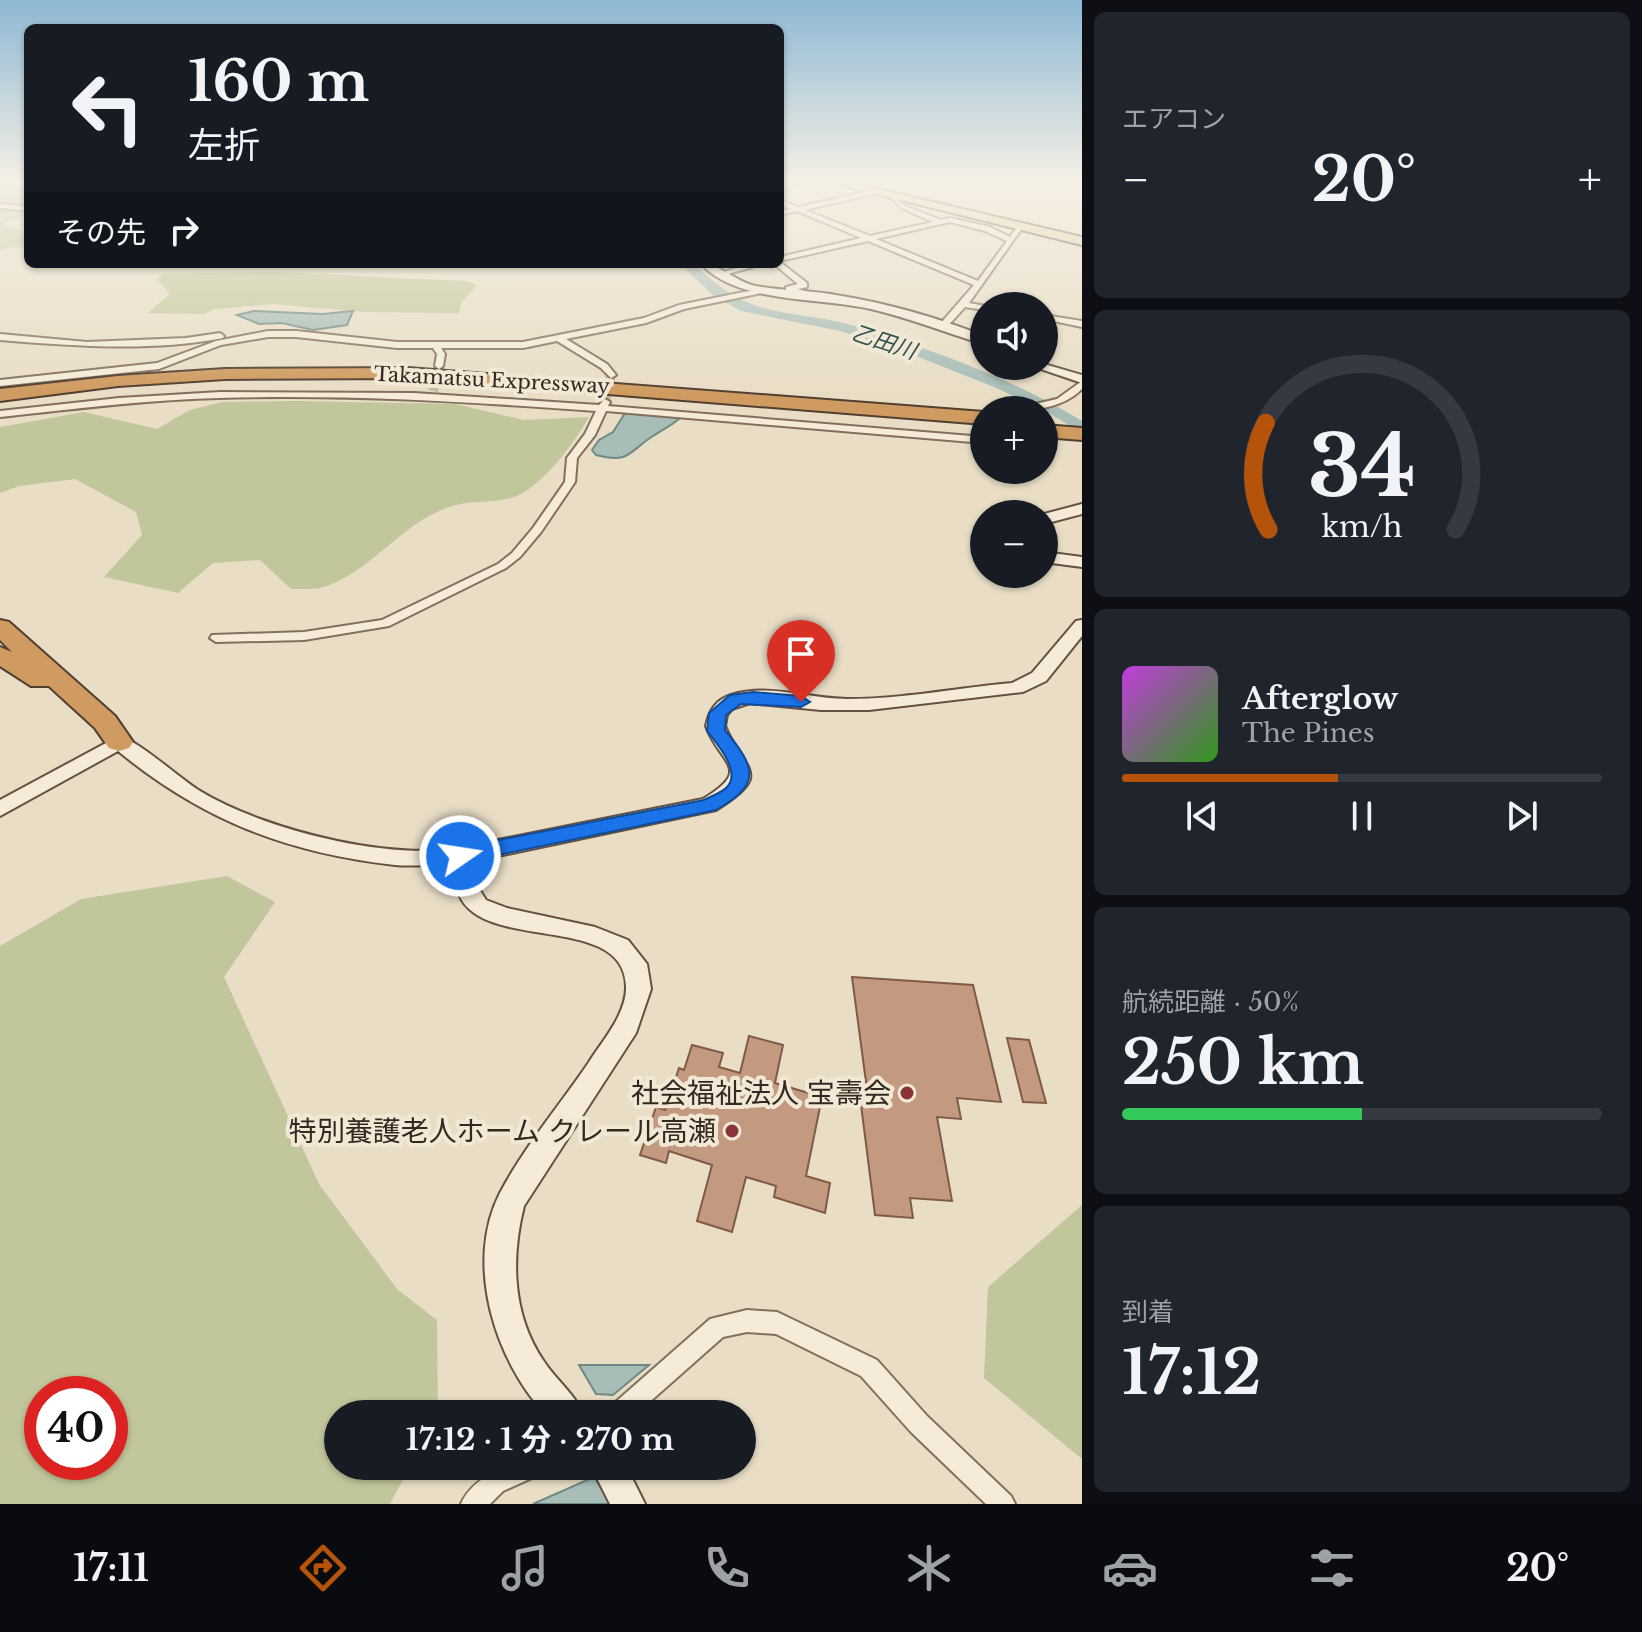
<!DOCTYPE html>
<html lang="ja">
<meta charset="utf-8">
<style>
body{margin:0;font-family:"Libre Baskerville","Noto Sans JP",serif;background:#20242c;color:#f1f3f6;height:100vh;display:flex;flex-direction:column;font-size:30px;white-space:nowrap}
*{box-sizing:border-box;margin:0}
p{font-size:26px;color:#9ea1a6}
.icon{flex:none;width:44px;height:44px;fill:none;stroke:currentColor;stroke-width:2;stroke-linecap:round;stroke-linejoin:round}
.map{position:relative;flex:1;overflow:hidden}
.drawer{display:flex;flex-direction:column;gap:12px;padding:12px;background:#0d0f14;width:560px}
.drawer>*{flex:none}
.banner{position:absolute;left:24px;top:24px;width:760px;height:244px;border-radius:12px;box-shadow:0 2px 6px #0004;background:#171b24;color:#f1f3f6;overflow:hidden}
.tools{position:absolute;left:970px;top:292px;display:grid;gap:16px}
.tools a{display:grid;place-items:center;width:88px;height:88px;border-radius:50%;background:#171b24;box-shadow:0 2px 6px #0004;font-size:40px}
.speed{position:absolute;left:24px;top:1376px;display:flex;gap:16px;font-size:40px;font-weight:700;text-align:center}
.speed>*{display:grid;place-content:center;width:104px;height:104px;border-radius:50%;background:#171b24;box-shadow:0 2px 6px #0004;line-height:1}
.speed .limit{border:12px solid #d22;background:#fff;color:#111}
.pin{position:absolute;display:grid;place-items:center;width:68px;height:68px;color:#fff;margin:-82px -34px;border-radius:50% 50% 50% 0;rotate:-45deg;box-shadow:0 0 8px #0007}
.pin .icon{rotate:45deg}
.me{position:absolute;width:88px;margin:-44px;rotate:77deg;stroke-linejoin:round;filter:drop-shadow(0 0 6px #0008)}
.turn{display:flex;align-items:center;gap:28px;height:168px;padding:0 32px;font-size:36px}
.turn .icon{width:104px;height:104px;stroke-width:2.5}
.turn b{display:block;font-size:56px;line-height:68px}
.then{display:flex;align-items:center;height:76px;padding:0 32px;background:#0003;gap:16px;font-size:30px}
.big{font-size:60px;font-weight:700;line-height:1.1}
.drawer .widget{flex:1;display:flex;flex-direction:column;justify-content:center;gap:12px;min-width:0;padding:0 28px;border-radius:12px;background:#20242c}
.drawer .dial{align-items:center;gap:0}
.dial svg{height:208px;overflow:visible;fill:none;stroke:#363941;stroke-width:7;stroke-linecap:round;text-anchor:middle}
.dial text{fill:#f1f3f6;stroke:none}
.song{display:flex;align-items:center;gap:24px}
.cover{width:96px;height:96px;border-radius:12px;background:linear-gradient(135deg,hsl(290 70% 55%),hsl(110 70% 35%))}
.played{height:8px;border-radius:4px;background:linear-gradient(90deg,#b45309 45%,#363941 45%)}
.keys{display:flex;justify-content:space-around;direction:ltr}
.heat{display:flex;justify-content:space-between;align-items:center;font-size:44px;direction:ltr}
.charge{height:12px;border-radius:6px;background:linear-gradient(90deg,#34c759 50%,#363941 0)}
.trip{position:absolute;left:324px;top:1400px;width:432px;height:80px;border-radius:40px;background:#171b24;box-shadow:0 2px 6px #0004;font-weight:700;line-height:80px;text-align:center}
.tab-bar{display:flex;height:128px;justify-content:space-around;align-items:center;background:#090b0e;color:#9ea1a6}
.tab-bar .icon{width:56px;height:56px}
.tab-bar .active{color:#b45309}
.tab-bar b{font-size:36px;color:#f1f3f6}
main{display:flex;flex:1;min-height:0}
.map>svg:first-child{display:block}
.green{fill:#c2c69b;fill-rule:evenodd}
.water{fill:#a7bdb6;stroke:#6f8a83;stroke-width:2}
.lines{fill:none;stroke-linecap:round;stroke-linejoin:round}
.river{fill:#a7bdb6;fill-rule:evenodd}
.building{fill:#c39a80;stroke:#7f5b46;stroke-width:2}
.street-tunnel{stroke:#c5b9a5;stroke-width:10;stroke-dasharray:10 5;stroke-linecap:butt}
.street-casing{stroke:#82705e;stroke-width:4}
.secondary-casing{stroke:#645141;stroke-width:4}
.primary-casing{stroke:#513f31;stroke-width:4}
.highway-casing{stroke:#513f31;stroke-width:4}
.street{fill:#f5ebd8;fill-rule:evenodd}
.secondary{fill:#f5ebd8;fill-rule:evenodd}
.primary{fill:#e8d0a2;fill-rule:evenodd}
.highway{fill:#cf9b60;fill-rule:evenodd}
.route{fill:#1a73e8;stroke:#114b97;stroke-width:2}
.poi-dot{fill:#8b3437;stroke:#f1e8d5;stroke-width:3}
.labels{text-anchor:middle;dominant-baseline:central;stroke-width:8;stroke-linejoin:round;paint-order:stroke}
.far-street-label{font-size:20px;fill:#342920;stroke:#f1e8d5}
.far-water-label{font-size:22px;font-style:italic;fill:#31524f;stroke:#f1e8d5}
.near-poi-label{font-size:28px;fill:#342920;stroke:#f1e8d5;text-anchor:end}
</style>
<main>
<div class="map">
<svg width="1082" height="1504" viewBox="0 0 1082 1504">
<rect width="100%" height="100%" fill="#e9ddc6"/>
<path class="green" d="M 0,182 L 28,186 L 28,214 L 2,224 L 28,232 L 28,248 L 13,247 L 0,250 Z
M 274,272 L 466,281 L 477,285 L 461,303 L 459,313 L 364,312 L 273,304 L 215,309 L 204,314 L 148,313 L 170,294 L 157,280 L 163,274 Z
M 297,401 L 455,404 L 524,420 L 589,417 C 574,443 551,474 526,491 C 505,506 472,498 449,507 C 402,523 375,568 327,586 C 317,590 302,589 291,589 L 260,560 L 213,563 L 178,593 L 104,577 L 142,535 L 136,512 L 75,479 L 19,486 L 0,493 L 0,427 L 84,412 L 157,429 L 190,410 L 222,402 Z
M 227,876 L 275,902 L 224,977 L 319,1184 L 397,1289 L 437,1320 L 438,1412 L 338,1414 L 338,1466 L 410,1466 L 390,1504 L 0,1504 L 0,946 L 81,899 ZM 110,1394 L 110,1462 L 42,1462 L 42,1394 Z
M 1082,1205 L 1082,1459 L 984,1378 L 988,1287 Z"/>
<path class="water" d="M 254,311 L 323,314 L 353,311 L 347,325 L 313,330 L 282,323 L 259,324 L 237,315 Z
M 625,413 L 680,418 C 671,426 662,430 653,436 C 628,452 630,464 596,455 L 592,450 L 599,440 L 613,432 Z
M 579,1365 L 649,1365 L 613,1395 L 596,1394 Z
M 594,1477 L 611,1504 L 533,1504 Z"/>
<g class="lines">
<path class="river" d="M 680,264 L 694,264 C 756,325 789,306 862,328 C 938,352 1013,379 1082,421 L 1082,433 L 1044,410 L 994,387 L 906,352 L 840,331 L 741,311 L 713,295 Z"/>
</g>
<path class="building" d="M 852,977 L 973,985 L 1001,1102 L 957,1098 L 961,1119 L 937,1117 L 952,1201 L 910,1198 L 913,1218 L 875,1215 L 858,1081 L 866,1082 Z
M 749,1036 L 783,1045 L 775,1083 L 822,1097 L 806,1176 L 830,1183 L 825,1213 L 774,1197 L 776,1186 L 746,1177 L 732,1232 L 697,1221 L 712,1165 L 669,1151 L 666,1163 L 640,1155 L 656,1107 L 665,1110 L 679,1068 L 684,1070 L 692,1045 L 723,1053 L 719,1067 L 740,1073 Z
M 1007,1038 L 1029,1040 L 1046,1103 L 1023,1102 Z"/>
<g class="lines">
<path class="street-tunnel" d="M 433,391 L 439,366
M 605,401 L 611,375"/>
<defs>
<path id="street" d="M 794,182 L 804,182 L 780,190 L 780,186 Z
M 875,190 L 877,193 L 805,210 L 870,236 L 933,222 L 901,208 L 889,195 L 892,193 L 905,206 L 941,220 L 950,218 L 990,227 L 1010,237 L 1019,224 L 1025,224 L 969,303 L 986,306 L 984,310 L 965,307 L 946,328 L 940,328 L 940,324 L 974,285 L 868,241 L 780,261 L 780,257 L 861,238 L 797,211 L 780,215 L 780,211 L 790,209 L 780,204 L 780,200 L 798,207 ZM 950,222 L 985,231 L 1007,241 L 978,281 L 876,239 Z
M 0,204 L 28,207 L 28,211 L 0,208 Z
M 780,262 L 807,283 L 807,287 L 798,289 L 808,292 L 808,296 L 786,291 L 786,287 L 798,284 L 774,264 Z
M 750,264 L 763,264 L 718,277 L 714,275 Z
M 759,289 L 763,291 L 762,293 L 684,309 L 646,323 L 566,339 L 607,364 L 616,375 L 611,378 L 601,368 L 557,341 L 523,348 L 441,348 L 445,354 L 443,366 L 439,369 L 435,366 L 437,354 L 433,348 L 397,348 L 296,337 L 268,337 L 221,345 L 159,369 L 0,386 L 0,380 L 157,363 L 216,341 L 268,331 L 296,331 L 397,342 L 523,342 L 644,318 L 679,305 Z
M 1044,315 L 1082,321 L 1082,327 L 1044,319 Z
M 220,333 L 224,336 L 223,338 C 150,352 74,346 0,340 L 0,334 L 87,342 L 186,338 Z
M 1082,381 L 1082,389 C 1061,409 1036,410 1009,410 L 1057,399 Z
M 220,392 L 414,393 L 599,405 L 605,399 L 610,402 L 608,406 L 984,437 L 984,443 L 606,411 L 595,435 L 577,458 L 575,482 L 541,532 L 520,557 L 506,568 L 389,626 L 304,640 L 216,642 L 210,638 L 212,635 L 304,632 L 382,620 L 498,564 L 512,553 L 533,528 L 565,482 L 567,458 L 585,434 L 596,411 C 471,402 345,394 219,398 C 145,400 73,409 0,417 L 0,411 L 119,398 Z
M 747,1310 L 777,1312 L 877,1360 L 927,1416 L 1011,1496 L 1015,1504 L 986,1504 L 911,1432 L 861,1376 L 776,1334 L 747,1332 L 723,1337 L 636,1414 L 608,1414 L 611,1406 L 710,1319 Z
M 506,1466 L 545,1466 L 541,1474 L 503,1491 L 490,1504 L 461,1504 C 469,1485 488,1474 506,1466 Z"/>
<path id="secondary" d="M 701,264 C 720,264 736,282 756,286 C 782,291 810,290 836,295 C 886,303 936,317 984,336 L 984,344 C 946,333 910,318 871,309 C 819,297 738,304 701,264 Z
M 1044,364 L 1082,375 L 1082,383 L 1032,366 Z
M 1082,504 L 1082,514 L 1044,524 L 1044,514 Z
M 1044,552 L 1082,557 L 1082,567 L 1044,562 Z
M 1082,620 L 1082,636 L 1046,681 L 1023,692 L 869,710 L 821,710 L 750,703 L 732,709 L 727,715 L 725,726 C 743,771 776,773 716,810 L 484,859 L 479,863 L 476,884 L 486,900 L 507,908 L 595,927 L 628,940 L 647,964 L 651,989 L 636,1033 L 524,1206 C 511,1258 512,1314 543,1360 C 555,1379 575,1394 583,1414 L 545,1414 C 495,1360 464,1263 500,1193 C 524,1147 560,1105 589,1062 C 603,1040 627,1013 626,986 C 624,902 443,966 456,865 C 436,863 416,867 395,865 C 287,853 202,820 118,751 L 0,816 L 0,800 L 119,736 C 139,741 179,778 200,791 C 266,831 405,866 478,844 L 703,799 C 754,768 720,765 706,726 C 709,710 716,700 731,695 C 768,683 810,699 847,699 C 903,699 957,688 1012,683 L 1032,673 L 1076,621 Z
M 591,1466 L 626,1466 L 645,1504 L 610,1504 Z"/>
<path id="primary" d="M 828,182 L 848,182 L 1082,237 L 1082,245 Z"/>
<path id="highway" d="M 408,368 L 984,412 L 984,424 L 408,378 L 225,379 L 118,386 L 0,401 L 0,389 L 118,376 L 225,369 Z
M 1044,425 L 1082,428 L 1082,440 L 1044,437 Z
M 0,620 L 9,622 L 115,716 L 133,742 L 129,748 L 119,751 L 109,748 L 95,728 L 49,686 L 31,686 L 0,666 L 0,647 L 12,652 L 0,640 Z"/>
</defs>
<use href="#street" class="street-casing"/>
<use href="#secondary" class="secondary-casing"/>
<use href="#primary" class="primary-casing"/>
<use href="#highway" class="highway-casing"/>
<use href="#street" class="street"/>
<use href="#secondary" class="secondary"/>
<use href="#primary" class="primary"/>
<use href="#highway" class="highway"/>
</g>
<linearGradient id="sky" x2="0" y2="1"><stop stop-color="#8eb8d4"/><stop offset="0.46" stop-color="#f5f0e5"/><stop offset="1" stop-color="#f5f0e5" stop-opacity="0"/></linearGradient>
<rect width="1082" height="393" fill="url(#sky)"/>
<path class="route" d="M 753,692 L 801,696 L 810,702 L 801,707 L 741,704 L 726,715 L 725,730 C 756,768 762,784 716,810 L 484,858 L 468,866 L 453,861 L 450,856 L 453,851 L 465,851 L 478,844 L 704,800 C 711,796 722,793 727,787 C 742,771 716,743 707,731 L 709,713 L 730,695 Z"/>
<g class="poi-dot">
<circle cx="907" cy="1093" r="8"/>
<circle cx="732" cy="1131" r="8"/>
</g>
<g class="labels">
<g class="far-street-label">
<text transform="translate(492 380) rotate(3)">Takamatsu Expressway</text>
</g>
<g class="far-water-label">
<text transform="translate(884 342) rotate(18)">乙田川</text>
</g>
<g class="near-poi-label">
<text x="891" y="1093">社会福祉法人 宝壽会</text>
<text x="716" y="1131">特別養護老人ホーム クレール高瀬</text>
</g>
</g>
</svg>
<div class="tools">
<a><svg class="icon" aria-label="sound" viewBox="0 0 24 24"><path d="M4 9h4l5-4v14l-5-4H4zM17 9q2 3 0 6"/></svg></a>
<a>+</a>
<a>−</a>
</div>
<div class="speed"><div class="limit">40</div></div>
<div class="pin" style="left:801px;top:702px;background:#d93025"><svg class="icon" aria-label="arrive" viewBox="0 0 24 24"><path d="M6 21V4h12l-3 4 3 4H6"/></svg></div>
<svg class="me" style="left:460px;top:856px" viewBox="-20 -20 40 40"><circle r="17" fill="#1a73e8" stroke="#fff" stroke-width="3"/><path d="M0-11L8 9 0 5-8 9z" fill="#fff"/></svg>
<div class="trip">17:12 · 1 分 · 270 m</div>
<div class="banner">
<div class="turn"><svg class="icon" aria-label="left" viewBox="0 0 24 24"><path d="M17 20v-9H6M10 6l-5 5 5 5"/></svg><div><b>160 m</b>左折</div></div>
<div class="then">その先<svg class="icon" aria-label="right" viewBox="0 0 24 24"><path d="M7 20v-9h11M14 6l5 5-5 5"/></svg></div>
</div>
</div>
<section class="drawer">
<div class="widget"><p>エアコン</p>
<div class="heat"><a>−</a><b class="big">20°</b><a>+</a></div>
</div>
<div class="widget dial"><svg viewBox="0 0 100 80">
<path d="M14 69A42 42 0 1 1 86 69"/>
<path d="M14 69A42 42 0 0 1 13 28" stroke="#b45309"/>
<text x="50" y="56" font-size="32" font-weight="700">34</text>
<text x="50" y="72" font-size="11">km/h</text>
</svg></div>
<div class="widget">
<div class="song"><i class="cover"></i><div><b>Afterglow</b><p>The Pines</p></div></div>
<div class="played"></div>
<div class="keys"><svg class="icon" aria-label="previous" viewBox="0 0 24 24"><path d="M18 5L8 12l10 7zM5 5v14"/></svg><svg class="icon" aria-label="pause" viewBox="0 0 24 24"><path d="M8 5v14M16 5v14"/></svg><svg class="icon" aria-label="next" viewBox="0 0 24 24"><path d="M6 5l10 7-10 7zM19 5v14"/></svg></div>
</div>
<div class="widget"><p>航続距離 · 50%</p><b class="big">250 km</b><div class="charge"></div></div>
<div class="widget"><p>到着</p><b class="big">17:12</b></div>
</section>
</main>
<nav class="tab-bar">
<b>17:11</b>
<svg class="icon active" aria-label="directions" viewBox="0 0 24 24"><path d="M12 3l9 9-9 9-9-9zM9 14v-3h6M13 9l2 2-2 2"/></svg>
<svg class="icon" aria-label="music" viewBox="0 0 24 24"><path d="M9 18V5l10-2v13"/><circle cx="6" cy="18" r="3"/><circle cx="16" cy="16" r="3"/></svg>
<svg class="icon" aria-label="phone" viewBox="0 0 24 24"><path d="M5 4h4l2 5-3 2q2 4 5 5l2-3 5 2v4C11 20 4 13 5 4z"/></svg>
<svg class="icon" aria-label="climate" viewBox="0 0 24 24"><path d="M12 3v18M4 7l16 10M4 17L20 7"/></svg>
<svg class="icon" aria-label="car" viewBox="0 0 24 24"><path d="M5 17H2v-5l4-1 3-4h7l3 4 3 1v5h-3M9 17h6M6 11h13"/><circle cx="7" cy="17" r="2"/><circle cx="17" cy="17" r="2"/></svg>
<svg class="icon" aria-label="filters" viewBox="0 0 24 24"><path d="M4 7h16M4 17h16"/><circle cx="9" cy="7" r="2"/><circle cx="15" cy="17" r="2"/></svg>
<b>20°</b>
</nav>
